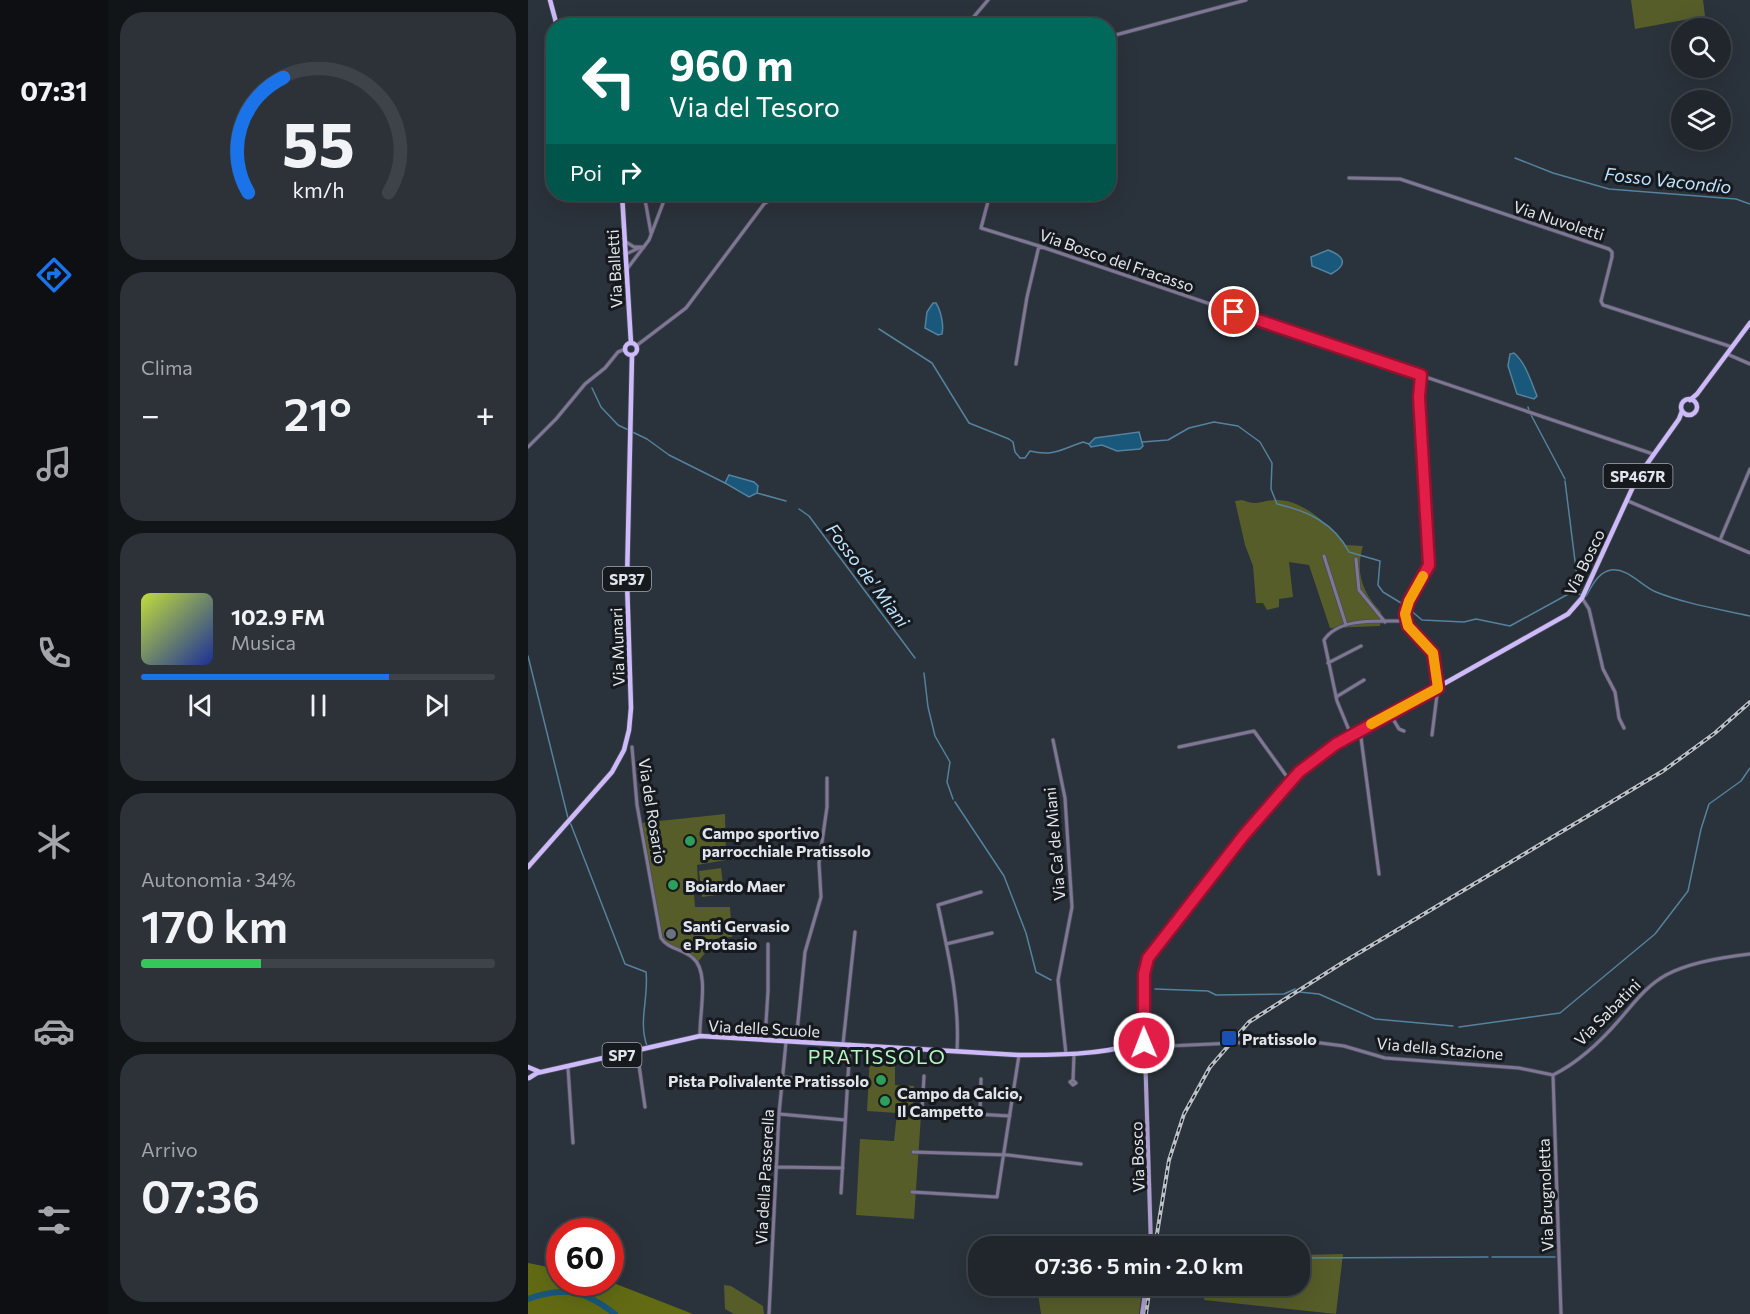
<!DOCTYPE html>
<html lang="it">
<meta charset="utf-8">
<style>
body{margin:0;font-family:Commissioner,sans-serif;background:#2d3238;color:#f1f3f6;height:100vh;display:flex;flex-direction:column;font-size:22px;white-space:nowrap}
*{box-sizing:border-box;margin:0}
p{font-size:20px;color:#a2a5a9}
.icon{flex:none;width:33px;height:33px;fill:none;stroke:currentColor;stroke-width:2;stroke-linecap:round;stroke-linejoin:round}
.map{position:relative;flex:1;overflow:hidden}
.sheet{display:flex;flex-direction:column;gap:12px;padding:12px;background:#121518;width:420px}
.sheet>*{flex:none}
.guide{position:absolute;left:18px;top:18px;width:570px;height:183px;border-radius:24px;box-shadow:0 6px 24px #0002,0 0 0 2px #3d4348;background:#00695c;color:#fff;overflow:hidden}
.controls{position:absolute;left:1143px;top:18px;display:grid;gap:12px}
.controls a{display:grid;place-items:center;width:60px;height:60px;border-radius:50%;background:#20262c;box-shadow:0 6px 24px #0002,0 0 0 2px #3d4348;font-size:30px}
.speed{position:absolute;left:18px;top:1218px;display:flex;gap:12px;font-size:30px;font-weight:700;text-align:center}
.speed>*{display:grid;place-content:center;width:78px;height:78px;border-radius:50%;background:#20262c;box-shadow:0 6px 24px #0002,0 0 0 2px #3d4348;line-height:1}
.speed .limit{border:9px solid #d22;background:#fff;color:#111}
.pin{position:absolute;display:grid;place-items:center;width:51px;height:51px;color:#fff;margin:-26px;border:3px solid #fff;border-radius:50%;box-shadow:0 2px 6px #0007}
.me{position:absolute;width:66px;margin:-33px;rotate:359deg;stroke-linejoin:round;filter:drop-shadow(0 0 4px #0008)}
.turn{display:flex;align-items:center;gap:21px;height:126px;padding:0 24px;font-size:27px}
.turn .icon{width:78px;height:78px;stroke-width:2.5}
.turn b{display:block;font-size:42px;line-height:51px}
.then{display:flex;align-items:center;height:57px;padding:0 24px;background:#0003;gap:12px;font-size:22px}
.big{font-size:45px;font-weight:600;line-height:1.1}
.sheet .tile{flex:1;display:flex;flex-direction:column;justify-content:center;gap:9px;min-width:0;padding:0 21px;border-radius:24px;background:#2d3238}
.sheet .dial{align-items:center;gap:0}
.dial svg{height:156px;overflow:visible;fill:none;stroke:#3d4348;stroke-width:7;stroke-linecap:round;text-anchor:middle}
.dial text{fill:#f1f3f6;stroke:none}
.song{display:flex;align-items:center;gap:18px}
.cover{width:72px;height:72px;border-radius:9px;background:linear-gradient(135deg,hsl(70 70% 55%),hsl(230 70% 35%))}
.played{height:6px;border-radius:3px;background:linear-gradient(90deg,#1a73e8 70%,#3d4348 70%)}
.keys{display:flex;justify-content:space-around;direction:ltr}
.heat{display:flex;justify-content:space-between;align-items:center;font-size:33px;direction:ltr}
.charge{height:9px;border-radius:4px;background:linear-gradient(90deg,#34c759 34%,#3d4348 0)}
.trip{position:absolute;left:440px;top:1236px;width:342px;height:60px;border-radius:24px;background:#20262c;box-shadow:0 6px 24px #0002,0 0 0 2px #3d4348;font-weight:600;line-height:60px;text-align:center}
main{display:flex;flex:1;min-height:0}
.menu{display:flex;flex-direction:column;width:108px;justify-content:space-around;align-items:center;background:#0d0f12;color:#a2a5a9}
.menu .icon{width:42px;height:42px}
.menu .selected{color:#1a73e8}
.menu b{font-size:27px;color:#f1f3f6}
.map>svg:first-child{display:block}
.green{fill:#565d29}
.forest{fill:#626b13}
.water{fill:#19577b;stroke:#55829d;stroke-width:1.5}
.lines{fill:none;stroke-linecap:round;stroke-linejoin:round}
.stream{stroke:#55829d;stroke-width:1.5}
.river{stroke:#19577b;stroke-width:6}
.street-casing{stroke:#474f57;stroke-width:4.5}
.secondary-casing{stroke:#474f57;stroke-width:5}
.primary-casing{stroke:#474f57;stroke-width:6}
.street{stroke:#807695;stroke-width:3}
.secondary{stroke:#ac9dce;stroke-width:4}
.primary{stroke:#cebafa;stroke-width:4.5}
.rail-casing{stroke:#bdc2c9;stroke-width:4}
.rail{stroke:#16191d;stroke-width:1.5;stroke-dasharray:4.5;stroke-linecap:butt}
.route-casing{stroke:#92132f;stroke-width:15}
.route{stroke:#e11d48;stroke-width:10}
.slow{stroke:#f59e0b;stroke-width:10}
.leisure-dot{fill:#2e9e5b;stroke:#16191d;stroke-width:2}
.worship-dot{fill:#6b7280;stroke:#16191d;stroke-width:2}
.transit-dot{fill:#1a4fb4;stroke:#16191d;stroke-width:2}
.labels{text-anchor:middle;dominant-baseline:central;stroke-width:6;stroke-linejoin:round;paint-order:stroke}
.shield{fill:#16191d;stroke:#a3a8ad;stroke-width:1.5}
.shield-label{font-size:15px;font-weight:bold;fill:#e0e5eb}
.street-label{font-size:16px;fill:#e0e5eb;stroke:#16191d}
.poi-label{font-size:16px;font-weight:bold;fill:#e0e5eb;stroke:#16191d;text-anchor:start}
.water-label{font-size:18px;font-style:italic;fill:#bde3fe;stroke:#16191d}
.quarter-label{font-size:20px;letter-spacing:1.5px;fill:#b2f7c2;stroke:#16191d}
</style>
<main>
<nav class="menu">
<b>07:31</b>
<svg class="icon selected" aria-label="directions" viewBox="0 0 24 24"><path d="M12 3l9 9-9 9-9-9zM9 14v-3h6M13 9l2 2-2 2"/></svg>
<svg class="icon" aria-label="music" viewBox="0 0 24 24"><path d="M9 18V5l10-2v13"/><circle cx="6" cy="18" r="3"/><circle cx="16" cy="16" r="3"/></svg>
<svg class="icon" aria-label="phone" viewBox="0 0 24 24"><path d="M5 4h4l2 5-3 2q2 4 5 5l2-3 5 2v4C11 20 4 13 5 4z"/></svg>
<svg class="icon" aria-label="climate" viewBox="0 0 24 24"><path d="M12 3v18M4 7l16 10M4 17L20 7"/></svg>
<svg class="icon" aria-label="car" viewBox="0 0 24 24"><path d="M5 17H2v-5l4-1 3-4h7l3 4 3 1v5h-3M9 17h6M6 11h13"/><circle cx="7" cy="17" r="2"/><circle cx="17" cy="17" r="2"/></svg>
<svg class="icon" aria-label="filters" viewBox="0 0 24 24"><path d="M4 7h16M4 17h16"/><circle cx="9" cy="7" r="2"/><circle cx="15" cy="17" r="2"/></svg>
</nav>
<section class="sheet">
<div class="tile dial"><svg viewBox="0 0 100 80">
<path d="M14 69A42 42 0 1 1 86 69"/>
<path d="M14 69A42 42 0 0 1 32 10" stroke="#1a73e8"/>
<text x="50" y="56" font-size="32" font-weight="700">55</text>
<text x="50" y="72" font-size="11">km/h</text>
</svg></div>
<div class="tile"><p>Clima</p>
<div class="heat"><a>−</a><b class="big">21°</b><a>+</a></div>
</div>
<div class="tile">
<div class="song"><i class="cover"></i><div><b>102.9 FM</b><p>Musica</p></div></div>
<div class="played"></div>
<div class="keys"><svg class="icon" aria-label="previous" viewBox="0 0 24 24"><path d="M18 5L8 12l10 7zM5 5v14"/></svg><svg class="icon" aria-label="pause" viewBox="0 0 24 24"><path d="M8 5v14M16 5v14"/></svg><svg class="icon" aria-label="next" viewBox="0 0 24 24"><path d="M6 5l10 7-10 7zM19 5v14"/></svg></div>
</div>
<div class="tile"><p>Autonomia · 34%</p><b class="big">170 km</b><div class="charge"></div></div>
<div class="tile"><p>Arrivo</p><b class="big">07:36</b></div>
</section>
<div class="map">
<svg width="1222" height="1314" viewBox="0 0 1222 1314">
<rect width="100%" height="100%" fill="#2a323b"/>
<path class="green" d="M 1103,0 L 1175,0 L 1177,16 L 1107,29 Z
M 714,500 C 729,506 731,501 746,500 C 775,498 801,526 818,545 L 835,546 C 827,572 834,592 853,612 L 852,626 L 802,628 L 781,565 L 761,562 L 765,597 L 751,599 L 751,607 L 739,610 L 735,603 L 728,603 L 725,566 L 717,545 L 707,501 Z
M 197,814 L 198,860 L 169,865 L 170,881 L 165,882 L 167,907 L 202,907 L 204,937 L 189,938 L 169,963 L 134,940 L 131,935 L 120,864 L 120,856 L 113,823 Z
M 193,868 L 196,894 L 174,897 L 171,871 Z
M 342,1055 L 367,1057 L 367,1085 L 386,1086 L 385,1112 L 393,1115 L 386,1219 L 328,1215 L 332,1139 L 366,1141 L 369,1113 L 339,1111 Z
M 815,1254 L 808,1314 L 676,1300 L 678,1286 L 771,1286 L 771,1255 Z
M 196,1285 L 203,1286 L 235,1306 L 236,1314 L 206,1314 L 197,1309 Z
M 509,1286 L 563,1288 L 613,1298 L 611,1314 L 513,1314 Z"/>
<path class="forest" d="M 28,1262 L 31,1264 L 32,1282 L 83,1282 L 165,1314 L 0,1314 L 0,1263 L 20,1267 Z"/>
<path class="water" d="M 800,250 C 816,256 821,264 803,274 L 784,266 L 783,257 Z
M 405,303 L 408,303 C 413,311 416,325 414,334 L 410,335 L 397,328 L 399,312 Z
M 986,353 C 998,363 1003,382 1009,396 L 1006,399 L 989,394 L 980,366 L 982,354 Z
M 611,432 L 615,446 L 612,449 L 589,451 L 574,445 L 563,447 L 561,444 L 567,438 Z
M 201,475 L 226,482 L 230,486 L 229,493 L 221,497 L 197,483 Z"/>
<g class="lines">
<path class="stream" d="M 987,158 L 1025,173 L 1081,189 L 1208,199 L 1222,204
M 351,329 L 404,363 L 441,423 L 481,439 L 485,442 L 487,452 L 492,458 L 497,458 L 502,451 C 525,457 534,449 555,442 L 561,444
M 64,388 L 73,407 L 90,425 L 119,439 L 141,455 L 197,483
M 1000,407 L 1001,410
M 1002,413 L 1037,479
M 614,442 L 640,440 L 661,428 L 686,422 L 710,426 L 732,442 L 744,463 L 743,489 L 749,504 C 780,511 806,523 821,552 L 852,561 L 850,585 L 855,592 L 878,606
M 1037,481 L 1049,577 L 1044,592 L 1054,595
M 229,493 L 258,501
M 271,509 L 281,516 L 387,658
M 1058,596 C 1064,586 1070,572 1083,570 C 1101,568 1113,586 1128,592 C 1158,604 1191,609 1222,616
M 881,609 L 894,620 L 936,622 L 948,619 L 982,626 L 1044,592
M 0,656 L 40,818
M 396,673 L 400,707 L 407,736 L 422,762 L 419,782 L 425,799
M 427,802 L 476,876 L 498,933 L 508,972 L 523,980
M 42,822 L 97,964 L 118,972 C 121,997 110,1021 119,1046
M 627,989 L 680,991 L 688,995 L 756,994 L 767,989
M 771,992 L 791,994 L 847,1019 L 925,1026
M 931,1027 L 1032,1013 L 1127,934 L 1160,891 L 1173,829 L 1181,804 L 1213,781 L 1222,768
M 964,1257 L 1027,1257
M 771,1258 L 960,1257"/>
<path class="river" d="M 0,1299 C 37,1286 56,1290 87,1314"/>
<defs>
<path id="street" d="M 438,26 L 460,0
M 580,37 L 718,0
M 821,178 L 872,179 L 1081,249 L 1084,252 L 1084,257 L 1073,301 L 1075,305 L 1204,347
M 116,194 L 123,233
M 462,194 L 453,228 L 511,246 L 1125,454
M 98,242 L 106,247 L 116,247
M 98,254 L 111,248
M 99,269 L 121,240 L 137,198 L 145,194
M 108,346 L 158,308 L 236,204 L 250,194
M 1199,354 L 1222,364
M 488,364 L 499,297 L 511,246
M 893,375 L 891,397 L 901,565 L 881,601 L 877,614 L 880,625 L 905,653 L 910,686
M 0,447 L 28,419 L 57,384 L 77,368 L 90,352 L 97,349
M 1100,501 L 1222,553
M 1192,540 L 1222,469
M 796,556 L 818,625
M 828,559 L 831,590 L 857,622
M 1054,598 L 1061,609 L 1075,669 L 1087,692 L 1091,718 L 1096,728
M 800,663 L 833,646
M 808,697 L 836,680
M 862,714 L 871,729 L 876,731
M 832,730 L 851,874
M 823,735 L 809,701 L 796,640 C 812,616 853,622 878,621
M 904,735 L 909,695 L 908,689
M 525,740 L 537,798 L 544,907 L 530,980 L 538,1054
M 104,747 L 109,805 L 133,938 C 140,949 155,949 165,958 C 182,972 171,1014 172,1036
M 651,747 L 726,731 L 762,781
M 418,944 L 464,933
M 237,1039 L 240,991 L 240,944
M 268,1042 L 277,952 L 293,897 L 291,863 L 299,807 L 299,778
M 315,1044 L 327,932
M 618,1047 L 770,1040 L 816,1046 L 857,1058 L 991,1068 L 1025,1075
M 109,1051 L 117,1107
M 429,1051 C 432,1001 420,953 410,905 L 453,892
M 40,1068 L 45,1143
M 1025,1075 L 1033,1314
M 1025,1075 C 1049,1063 1074,1040 1092,1019 C 1106,1003 1118,986 1138,975 C 1162,962 1195,957 1222,954
M 396,1076 L 394,1111 L 482,1116
M 255,1077 L 319,1083
M 545,1080 L 546,1054
M 545,1080 L 548,1083 L 545,1085 L 542,1082 Z
M 251,1114 L 317,1120
M 452,1115 L 453,1079
M 385,1152 L 480,1155 L 553,1164
M 248,1167 L 315,1168
M 384,1192 L 469,1197 L 491,1055
M 313,1193 L 322,1044
M 241,1314 L 251,1114 L 258,1042"/>
<path id="secondary" d="M 617,1051 L 623,1246
M 609,1053 L 616,1064
M 614,1314 L 618,1286"/>
<path id="primary" d="M 22,0 L 29,26
M 94,194 L 103,343
M97 349a6 6 0 1 1 12 0a6 6 0 1 1-12 0Z
M1153 407a8 8 0 1 1 16 0a8 8 0 1 1-16 0Z
M 1162,400 L 1169,394 L 1222,323
M 0,867 L 84,772 L 96,750 L 101,730 L 103,708 L 99,581 L 104,355
M606 1047a6 6 0 1 1 12 0a6 6 0 1 1-12 0Z
M 617,1043 L 616,974 L 620,958 L 747,797 L 783,762 L 823,736 L 1040,614 L 1054,598 L 1109,478 L 1151,419 L 1154,411
M 0,1067 L 12,1072
M 1,1078 L 9,1073 L 172,1036 L 491,1055 C 526,1055 573,1055 606,1044"/>
</defs>
<use href="#street" class="street-casing"/>
<use href="#secondary" class="secondary-casing"/>
<use href="#primary" class="primary-casing"/>
<use href="#street" class="street"/>
<use href="#secondary" class="secondary"/>
<use href="#primary" class="primary"/>
<defs>
<path id="rail" d="M 627,1246 L 641,1160 L 656,1114 L 682,1067 L 721,1022 L 814,963 L 1135,771 L 1187,733 L 1222,702
M 618,1314 L 622,1286"/>
</defs>
<use href="#rail" class="rail-casing"/>
<use href="#rail" class="rail"/>
</g>
<g class="lines">
<defs>
<path id="route" d="M 616,1043 L 616,974 L 620,958 L 716,835 L 771,772 L 808,744 L 910,688 L 905,653 L 880,626 L 877,614 L 881,601 L 901,565 L 891,397 L 893,375 L 706,312"/>
</defs>
<use href="#route" class="route-casing"/>
<use href="#route" class="route"/>
<path class="slow" d="M 843,724 L 910,688 L 905,653 L 880,626 L 877,614 L 881,601 L 895,576"/>
</g>
<g class="leisure-dot">
<circle cx="162" cy="841" r="6"/>
<circle cx="145" cy="885" r="6"/>
<circle cx="353" cy="1080" r="6"/>
<circle cx="357" cy="1101" r="6"/>
</g>
<circle class="worship-dot" cx="143" cy="934" r="6"/>
<rect class="transit-dot" x="693" y="1030" width="16" height="16" rx="3"/>
<g class="labels">
<g class="shield">
<rect x="1075.5" y="464" width="69" height="24" rx="4.5"/>
<rect x="75" y="567" width="48" height="24" rx="4.5"/>
<rect x="74.5" y="1043" width="39" height="24" rx="4.5"/>
</g>
<g class="shield-label">
<text x="1110" y="476">SP467R</text>
<text x="99" y="579">SP37</text>
<text x="94" y="1055">SP7</text>
</g>
<g class="street-label">
<text transform="translate(1031 220) rotate(18)">Via Nuvoletti</text>
<text transform="translate(589 260) rotate(19)">Via Bosco del Fracasso</text>
<text transform="translate(86 269) rotate(-93)">Via Balletti</text>
<text transform="translate(1056 562) rotate(-64)">Via Bosco</text>
<text transform="translate(89 647) rotate(-92)">Via Munari</text>
<text transform="translate(125 811) rotate(81)">Via del Rosario</text>
<text transform="translate(526 844) rotate(-95)">Via Ca' de Miani</text>
<text transform="translate(1079 1012) rotate(-45)">Via Sabatini</text>
<text transform="translate(236 1028) rotate(3)">Via delle Scuole</text>
<text transform="translate(912 1048) rotate(5)">Via della Stazione</text>
<text transform="translate(609 1157) rotate(-92)">Via Bosco</text>
<text transform="translate(236 1177) rotate(-87)">Via della Passerella</text>
<text transform="translate(1017 1195) rotate(-92)">Via Brugnoletta</text>
</g>
<g class="poi-label">
<text x="174" y="832">Campo sportivo<tspan x="174" dy="18">parrocchiale Pratissolo</tspan></text>
<text x="157" y="885">Boiardo Maer</text>
<text x="155" y="925">Santi Gervasio<tspan x="155" dy="18">e Protasio</tspan></text>
<text x="714" y="1038">Pratissolo</text>
<text x="341" y="1080" text-anchor="end">Pista Polivalente Pratissolo</text>
<text x="369" y="1092">Campo da Calcio,<tspan x="369" dy="18">Il Campetto</tspan></text>
</g>
<g class="water-label">
<text transform="translate(1140 180) rotate(6)">Fosso Vacondio</text>
<text transform="translate(340 575) rotate(53)">Fosso de' Miani</text>
</g>
<g class="quarter-label">
<text x="349" y="1056">PRATISSOLO</text>
</g>
</g>
</svg>
<div class="controls">
<a><svg class="icon" aria-label="search" viewBox="0 0 24 24"><circle cx="10" cy="10" r="6"/><path d="M15 15l6 6"/></svg></a>
<a><svg class="icon" aria-label="layers" viewBox="0 0 24 24"><path d="M12 4l9 5-9 5-9-5zM3 14l9 5 9-5"/></svg></a>
</div>
<div class="speed"><div class="limit">60</div></div>
<div class="pin" style="left:706px;top:312px;background:#d93025"><svg class="icon" aria-label="arrive" viewBox="0 0 24 24"><path d="M6 21V4h12l-3 4 3 4H6"/></svg></div>
<svg class="me" style="left:616px;top:1043px" viewBox="-20 -20 40 40"><circle r="17" fill="#e11d48" stroke="#fff" stroke-width="3"/><path d="M0-11L8 9 0 5-8 9z" fill="#fff"/></svg>
<div class="trip">07:36 · 5 min · 2.0 km</div>
<div class="guide">
<div class="turn"><svg class="icon" aria-label="left" viewBox="0 0 24 24"><path d="M17 20v-9H6M10 6l-5 5 5 5"/></svg><div><b>960 m</b>Via del Tesoro</div></div>
<div class="then">Poi<svg class="icon" aria-label="right" viewBox="0 0 24 24"><path d="M7 20v-9h11M14 6l5 5-5 5"/></svg></div>
</div>
</div>
</main>
